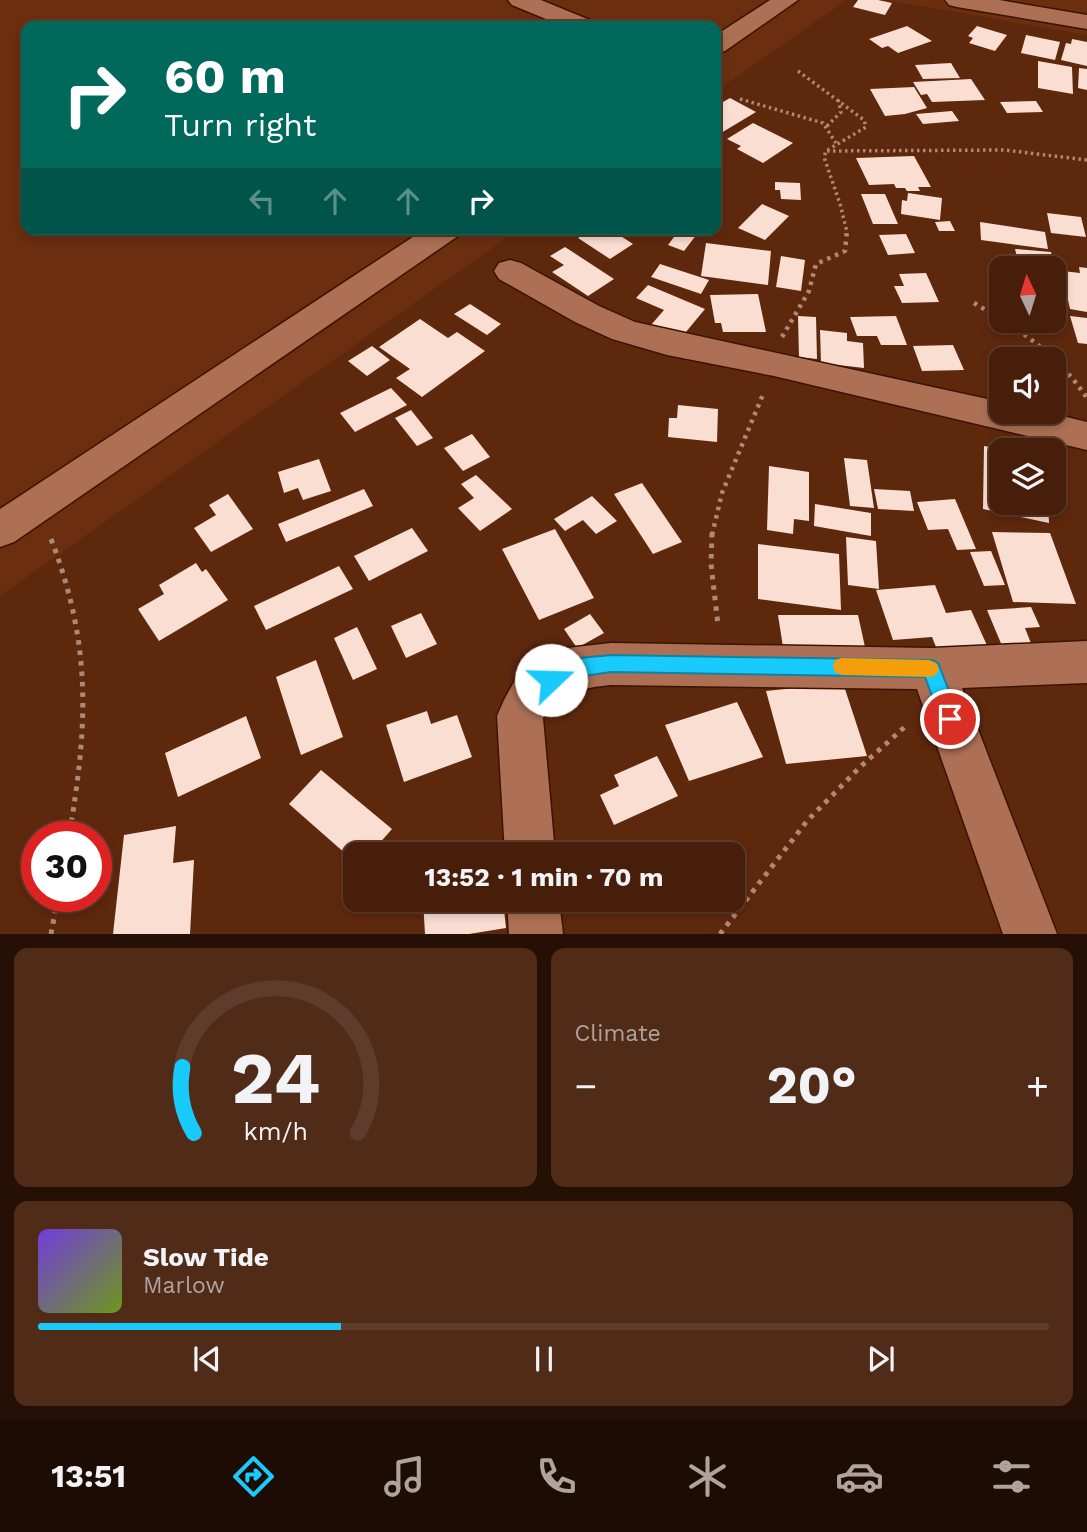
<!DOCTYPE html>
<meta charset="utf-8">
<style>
body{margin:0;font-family:"Work Sans",sans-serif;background:#502b18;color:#f1f3f6;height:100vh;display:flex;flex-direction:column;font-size:26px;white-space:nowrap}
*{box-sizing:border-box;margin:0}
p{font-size:23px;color:#b0a29c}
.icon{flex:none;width:38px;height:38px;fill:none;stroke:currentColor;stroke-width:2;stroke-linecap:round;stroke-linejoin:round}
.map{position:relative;height:934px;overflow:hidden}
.details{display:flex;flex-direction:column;gap:14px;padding:14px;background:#261006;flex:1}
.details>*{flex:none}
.banner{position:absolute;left:21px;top:21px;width:700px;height:214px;border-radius:14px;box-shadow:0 4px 10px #0003,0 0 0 2px #5e3c2b;background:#00695c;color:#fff;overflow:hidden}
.needle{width:46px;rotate:356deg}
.buttons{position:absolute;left:989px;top:256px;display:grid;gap:14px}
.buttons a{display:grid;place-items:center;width:77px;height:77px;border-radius:14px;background:#461e0a;box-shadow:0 4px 10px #0003,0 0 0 2px #5e3c2b;font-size:35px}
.speed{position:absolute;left:21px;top:821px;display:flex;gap:14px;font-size:35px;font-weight:700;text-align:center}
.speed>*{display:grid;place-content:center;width:91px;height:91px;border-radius:50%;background:#461e0a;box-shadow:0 4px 10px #0003,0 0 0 2px #5e3c2b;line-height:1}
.speed .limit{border:10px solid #d22;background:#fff;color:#111}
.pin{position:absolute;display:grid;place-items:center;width:60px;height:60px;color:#fff;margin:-30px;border:4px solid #fff;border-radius:50%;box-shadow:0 2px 7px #0007}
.me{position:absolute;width:77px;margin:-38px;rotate:69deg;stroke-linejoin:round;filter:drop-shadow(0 0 5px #0008)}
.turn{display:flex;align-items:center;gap:24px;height:147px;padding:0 28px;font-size:32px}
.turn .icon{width:91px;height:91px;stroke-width:2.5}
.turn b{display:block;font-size:49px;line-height:60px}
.lanes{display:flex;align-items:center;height:66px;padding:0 28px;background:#0003;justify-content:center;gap:35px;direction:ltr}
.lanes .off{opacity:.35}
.big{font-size:52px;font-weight:700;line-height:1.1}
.details .tile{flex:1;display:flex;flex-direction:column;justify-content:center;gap:10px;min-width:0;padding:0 24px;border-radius:14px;background:#502b18}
.details .dial{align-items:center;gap:0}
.dial svg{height:182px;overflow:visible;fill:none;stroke:#5e3c2b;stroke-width:7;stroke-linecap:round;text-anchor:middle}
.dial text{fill:#f1f3f6;stroke:none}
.song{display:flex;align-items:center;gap:21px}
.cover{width:84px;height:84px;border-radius:10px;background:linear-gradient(135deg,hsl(260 70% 55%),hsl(80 70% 35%))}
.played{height:7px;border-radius:4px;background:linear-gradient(90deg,#19cafc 30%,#5e3c2b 30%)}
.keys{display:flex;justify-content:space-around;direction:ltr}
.heat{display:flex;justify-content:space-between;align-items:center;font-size:38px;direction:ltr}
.details .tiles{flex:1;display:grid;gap:14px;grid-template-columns:1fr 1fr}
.tile:last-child{grid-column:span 2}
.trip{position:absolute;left:343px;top:842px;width:402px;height:70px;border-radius:14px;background:#461e0a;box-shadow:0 4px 10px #0003,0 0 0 2px #5e3c2b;font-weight:700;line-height:70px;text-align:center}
.tab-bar{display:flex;height:112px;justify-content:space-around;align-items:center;background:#1c0c04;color:#b0a29c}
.tab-bar .icon{width:49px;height:49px}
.tab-bar .selected{color:#19cafc}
.tab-bar b{font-size:32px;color:#f1f3f6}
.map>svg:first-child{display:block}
.built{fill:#6b2e0e}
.building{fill:#faded2}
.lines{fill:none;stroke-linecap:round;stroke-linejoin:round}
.minor-casing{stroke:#3b1401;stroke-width:3}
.path-far2{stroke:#ae8977;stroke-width:3.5;stroke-dasharray:2.5 3.5;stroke-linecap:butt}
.path-far1{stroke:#ae8977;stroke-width:4.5;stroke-dasharray:3.5 5;stroke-linecap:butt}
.path{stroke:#ae8977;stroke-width:5;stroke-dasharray:4.5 6;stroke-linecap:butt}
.minor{fill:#ad7055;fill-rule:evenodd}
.route{fill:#19cafc;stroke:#1083a4;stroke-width:2}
.slow{fill:#f59e0b}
</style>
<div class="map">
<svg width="1087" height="934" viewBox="0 0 1087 934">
<rect width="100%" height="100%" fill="#5e280d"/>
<path class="built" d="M 0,0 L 847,0 L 716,91 L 716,26 L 26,26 L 26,229 L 519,229 L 0,596 Z
M 886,0 L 1087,0 L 1087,35 Z"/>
<path class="building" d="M 858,0 L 878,0 L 892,3 L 885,15 L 853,7 Z
M 907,26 L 932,41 L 898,53 L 888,46 L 882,48 L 869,39 Z
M 977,26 L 1007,35 L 995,51 L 969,43 L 973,38 L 968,36 Z
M 1026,35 L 1060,42 L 1055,60 L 1021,53 Z
M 1072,39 L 1087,42 L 1087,66 L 1061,60 L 1066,43 L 1071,44 Z
M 1038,61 L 1072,67 L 1073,94 L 1038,88 Z
M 951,63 L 960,78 L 923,79 L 915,65 Z
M 1079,68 L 1087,69 L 1087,90 L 1078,88 Z
M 971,79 L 985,100 L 932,102 L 927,94 L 921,95 L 913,82 Z
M 914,87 L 927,108 L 905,114 L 885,116 L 870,89 Z
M 730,98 L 756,112 L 716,136 L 716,106 Z
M 1036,101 L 1043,112 L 1007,113 L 1000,102 Z
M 952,111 L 959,121 L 923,124 L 916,114 Z
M 753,123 L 793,143 L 763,163 L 737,149 L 741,146 L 727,139 Z
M 914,156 L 931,187 L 918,187 L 920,191 L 907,191 L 905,188 L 896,188 L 894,184 L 869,185 L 856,158 Z
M 775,182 L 800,183 L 801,200 L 781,199 L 780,190 L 775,190 Z
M 908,193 L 942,198 L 940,220 L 901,214 L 902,200 L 907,201 Z
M 861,194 L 885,194 L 898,224 L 873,224 Z
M 762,204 L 789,216 L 765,240 L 738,228 Z
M 1047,213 L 1081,217 L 1086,237 L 1051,233 Z
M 950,221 L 955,231 L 939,231 L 935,222 Z
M 980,222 L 1045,232 L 1048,249 L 981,240 Z
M 592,229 L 610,229 L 633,244 L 610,259 L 578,238 Z
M 680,229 L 697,234 L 684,251 L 668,245 Z
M 906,234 L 915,253 L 888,255 L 879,235 Z
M 706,243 L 771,251 L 768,285 L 701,276 Z
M 565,247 L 614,279 L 588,296 L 552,272 L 564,265 L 550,256 Z
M 1015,249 L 1051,252 L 1055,268 L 1019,265 Z
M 781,256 L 805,260 L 801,291 L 776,287 Z
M 660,264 L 709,280 L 701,294 L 651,277 Z
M 1079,267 L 1087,268 L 1087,312 L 1070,309 L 1068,300 L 1059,299 L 1054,273 L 1054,270 L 1080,273 Z
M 926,273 L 939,302 L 902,303 L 894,286 L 904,286 L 899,274 Z
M 648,285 L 705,309 L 681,338 L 651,325 L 664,310 L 636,298 Z
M 758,294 L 766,332 L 723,332 L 721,323 L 715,323 L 710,295 Z
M 470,304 L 501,324 L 487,335 L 454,314 Z
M 798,316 L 816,317 L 817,359 L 799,357 Z
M 896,316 L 907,345 L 881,345 L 877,336 L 857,336 L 850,317 Z
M 1070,316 L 1087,318 L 1087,344 L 1078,343 Z
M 420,319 L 448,338 L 457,332 L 485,351 L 422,397 L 396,378 L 410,369 L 379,347 Z
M 820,330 L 847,333 L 847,341 L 863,343 L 864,368 L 821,363 Z
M 953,345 L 964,370 L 922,371 L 913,346 Z
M 372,346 L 390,360 L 367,376 L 348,361 Z
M 391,388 L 407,405 L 355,432 L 340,413 Z
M 678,405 L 718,409 L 717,442 L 668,437 L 669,418 L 677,418 Z
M 411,410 L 433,438 L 417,446 L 395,418 Z
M 472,434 L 490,457 L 463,471 L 444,448 Z
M 984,446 L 1001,449 L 1001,502 L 1048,502 L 1049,523 L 983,509 Z
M 844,458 L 867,460 L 874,508 L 850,506 Z
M 319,459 L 331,491 L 303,500 L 298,488 L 284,493 L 278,472 Z
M 769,466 L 809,472 L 809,521 L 794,519 L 793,534 L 767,530 Z
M 476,475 L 512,509 L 480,531 L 458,508 L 474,498 L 461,484 Z
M 642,483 L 682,542 L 653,554 L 614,494 Z
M 364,489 L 373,506 L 286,542 L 278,524 Z
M 874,489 L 910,491 L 914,511 L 878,509 Z
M 228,494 L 253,529 L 211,552 L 194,528 L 216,515 L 209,505 Z
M 592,496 L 617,521 L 596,534 L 583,520 L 565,531 L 554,519 Z
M 955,499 L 976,549 L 957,550 L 948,529 L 928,530 L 917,502 Z
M 815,504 L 871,513 L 871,536 L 814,526 Z
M 412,528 L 428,551 L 369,581 L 354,556 Z
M 555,529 L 594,598 L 539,620 L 502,549 Z
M 992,532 L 1050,533 L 1076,604 L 1013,602 Z
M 846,537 L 876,541 L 879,589 L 848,585 Z
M 758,544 L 839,554 L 841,610 L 758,599 Z
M 991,551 L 1005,585 L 984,586 L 970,552 Z
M 196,563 L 202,572 L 206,569 L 228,600 L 159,641 L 138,609 L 164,594 L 159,585 Z
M 339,566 L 353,589 L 266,630 L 254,606 Z
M 935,585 L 946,613 L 971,610 L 990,652 L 940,657 L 932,637 L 893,640 L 876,590 Z
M 1031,607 L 1040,627 L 1025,628 L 1034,651 L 1005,653 L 987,610 Z
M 421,613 L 437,644 L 406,658 L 391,626 Z
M 590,614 L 604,633 L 577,648 L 564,629 Z
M 778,615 L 858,615 L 865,647 L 783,647 Z
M 357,627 L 377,669 L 353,680 L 334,638 Z
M 316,660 L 343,737 L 301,755 L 276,677 Z
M 843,683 L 867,756 L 786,764 L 766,691 Z
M 737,702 L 763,757 L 689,781 L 665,725 Z
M 427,711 L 431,724 L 457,715 L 472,757 L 404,782 L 386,725 Z
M 246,716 L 261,758 L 178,797 L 165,753 Z
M 657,756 L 678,796 L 614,825 L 600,795 L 619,786 L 614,775 Z
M 321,770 L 392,829 L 370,854 L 355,854 L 355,862 L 289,804 Z
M 176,826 L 173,863 L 194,860 L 190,934 L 113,934 L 124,835 Z
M 423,900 L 503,900 L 506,928 L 469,934 L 425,934 Z"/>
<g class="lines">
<defs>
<path id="minor" d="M 508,0 L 541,0 L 592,21 L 595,26 L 563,26 L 512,5 Z
M 770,0 L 798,0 L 725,51 L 716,53 L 716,35 Z
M 945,0 L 999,0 L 1087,15 L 1087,29 L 957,7 L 949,5 Z
M 425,229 L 462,229 L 458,236 L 14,542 L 0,547 L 0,509 Z
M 510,260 L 521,263 L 599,306 L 635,322 L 1001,402 L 1001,411 L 1042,411 L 1087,422 L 1087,450 L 774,376 L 667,355 L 612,339 L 575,322 L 499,279 L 494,271 L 499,263 Z
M 1087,641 L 1087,683 L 962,688 L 1057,934 L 1003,934 L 917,689 L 611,685 C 583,688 558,691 543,718 L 555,854 L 505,854 L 497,716 L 504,700 L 518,675 L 551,654 L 567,648 L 611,643 L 932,648 Z
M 507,900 L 559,900 L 563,934 L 509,934 Z"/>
</defs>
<use href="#minor" class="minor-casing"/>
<path class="path-far2" d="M 798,71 L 864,120 L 866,127 L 826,151 L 824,157 L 840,204 L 847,232
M 740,99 L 823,123 L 836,143
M 827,126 L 841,112 L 838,99
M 827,151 L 1004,150 L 1087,160"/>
<path class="path-far1" d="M 974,303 L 1001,319
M 1003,320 C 1036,341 1065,365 1087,398
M 782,337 L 809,291 L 816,264 L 845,251 L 847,230
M 712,535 L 722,493 L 764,392"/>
<path class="path" d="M 712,533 L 711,564 L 718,625
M 51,539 C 92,646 88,725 69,836
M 51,934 L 58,896
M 720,934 L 807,821 L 859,768 L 908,724"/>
<use href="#minor" class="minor"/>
</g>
<path class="route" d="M 611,655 L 932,660 L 938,663 L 960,719 L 957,725 L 950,728 L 943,725 L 925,677 L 611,672 L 570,678 L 551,688 L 544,686 L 541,680 C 552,656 590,658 611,655 Z"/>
<path class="slow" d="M 842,658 L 929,660 L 936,663 L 939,669 L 936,675 L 929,677 L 842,675 L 835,672 L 833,666 L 835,660 Z"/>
</svg>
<div class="buttons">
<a><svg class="needle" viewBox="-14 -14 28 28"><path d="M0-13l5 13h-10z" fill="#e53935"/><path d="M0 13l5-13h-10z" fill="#b0a29c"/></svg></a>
<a><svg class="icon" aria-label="sound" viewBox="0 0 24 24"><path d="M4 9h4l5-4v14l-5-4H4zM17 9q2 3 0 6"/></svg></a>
<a><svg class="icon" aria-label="layers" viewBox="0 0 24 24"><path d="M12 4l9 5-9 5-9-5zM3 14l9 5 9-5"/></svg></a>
</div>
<div class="speed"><div class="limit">30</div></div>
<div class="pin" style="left:950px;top:719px;background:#d93025"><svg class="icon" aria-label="arrive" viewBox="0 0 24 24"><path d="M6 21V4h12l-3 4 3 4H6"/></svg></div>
<svg class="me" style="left:551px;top:680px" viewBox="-20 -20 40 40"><circle r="19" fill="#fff"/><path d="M0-13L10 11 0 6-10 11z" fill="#19cafc"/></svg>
<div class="trip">13:52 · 1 min · 70 m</div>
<div class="banner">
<div class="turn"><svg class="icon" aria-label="right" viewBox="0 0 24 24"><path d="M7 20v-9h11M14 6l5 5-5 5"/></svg><div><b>60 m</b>Turn right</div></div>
<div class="lanes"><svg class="icon off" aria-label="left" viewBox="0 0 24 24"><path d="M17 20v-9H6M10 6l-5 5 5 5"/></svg><svg class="icon off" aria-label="ahead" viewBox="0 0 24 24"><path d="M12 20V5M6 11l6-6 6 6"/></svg><svg class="icon off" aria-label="ahead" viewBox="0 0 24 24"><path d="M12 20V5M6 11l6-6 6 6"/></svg><svg class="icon" aria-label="right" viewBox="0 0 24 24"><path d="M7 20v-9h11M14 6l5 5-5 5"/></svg></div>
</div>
</div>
<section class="details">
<div class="tiles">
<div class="tile dial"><svg viewBox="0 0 100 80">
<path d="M14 69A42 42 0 1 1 86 69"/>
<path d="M14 69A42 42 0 0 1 9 40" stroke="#19cafc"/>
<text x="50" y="56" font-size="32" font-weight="700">24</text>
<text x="50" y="72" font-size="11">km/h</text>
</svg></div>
<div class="tile"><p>Climate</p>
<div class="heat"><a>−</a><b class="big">20°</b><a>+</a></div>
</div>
<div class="tile">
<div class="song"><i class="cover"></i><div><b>Slow Tide</b><p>Marlow</p></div></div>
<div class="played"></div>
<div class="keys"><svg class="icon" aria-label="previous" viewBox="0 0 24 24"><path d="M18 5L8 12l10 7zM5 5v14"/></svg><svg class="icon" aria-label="pause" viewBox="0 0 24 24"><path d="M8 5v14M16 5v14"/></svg><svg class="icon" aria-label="next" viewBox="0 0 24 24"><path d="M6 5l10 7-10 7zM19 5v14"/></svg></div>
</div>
</div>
</section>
<nav class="tab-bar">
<b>13:51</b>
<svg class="icon selected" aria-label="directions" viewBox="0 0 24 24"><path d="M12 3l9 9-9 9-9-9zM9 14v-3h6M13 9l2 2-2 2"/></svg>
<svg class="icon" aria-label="music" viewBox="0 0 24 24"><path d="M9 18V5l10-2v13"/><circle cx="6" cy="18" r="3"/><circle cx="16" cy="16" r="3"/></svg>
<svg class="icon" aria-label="phone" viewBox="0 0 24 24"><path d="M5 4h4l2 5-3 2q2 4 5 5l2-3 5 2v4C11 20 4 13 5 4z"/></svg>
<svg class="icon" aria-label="climate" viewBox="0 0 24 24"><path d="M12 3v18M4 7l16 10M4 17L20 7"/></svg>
<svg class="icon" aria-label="car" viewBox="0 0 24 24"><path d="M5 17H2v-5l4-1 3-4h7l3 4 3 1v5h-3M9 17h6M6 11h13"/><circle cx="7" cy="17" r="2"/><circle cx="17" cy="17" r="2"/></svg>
<svg class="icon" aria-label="filters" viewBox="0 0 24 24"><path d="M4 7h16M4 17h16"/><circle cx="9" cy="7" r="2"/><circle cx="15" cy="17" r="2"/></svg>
</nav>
